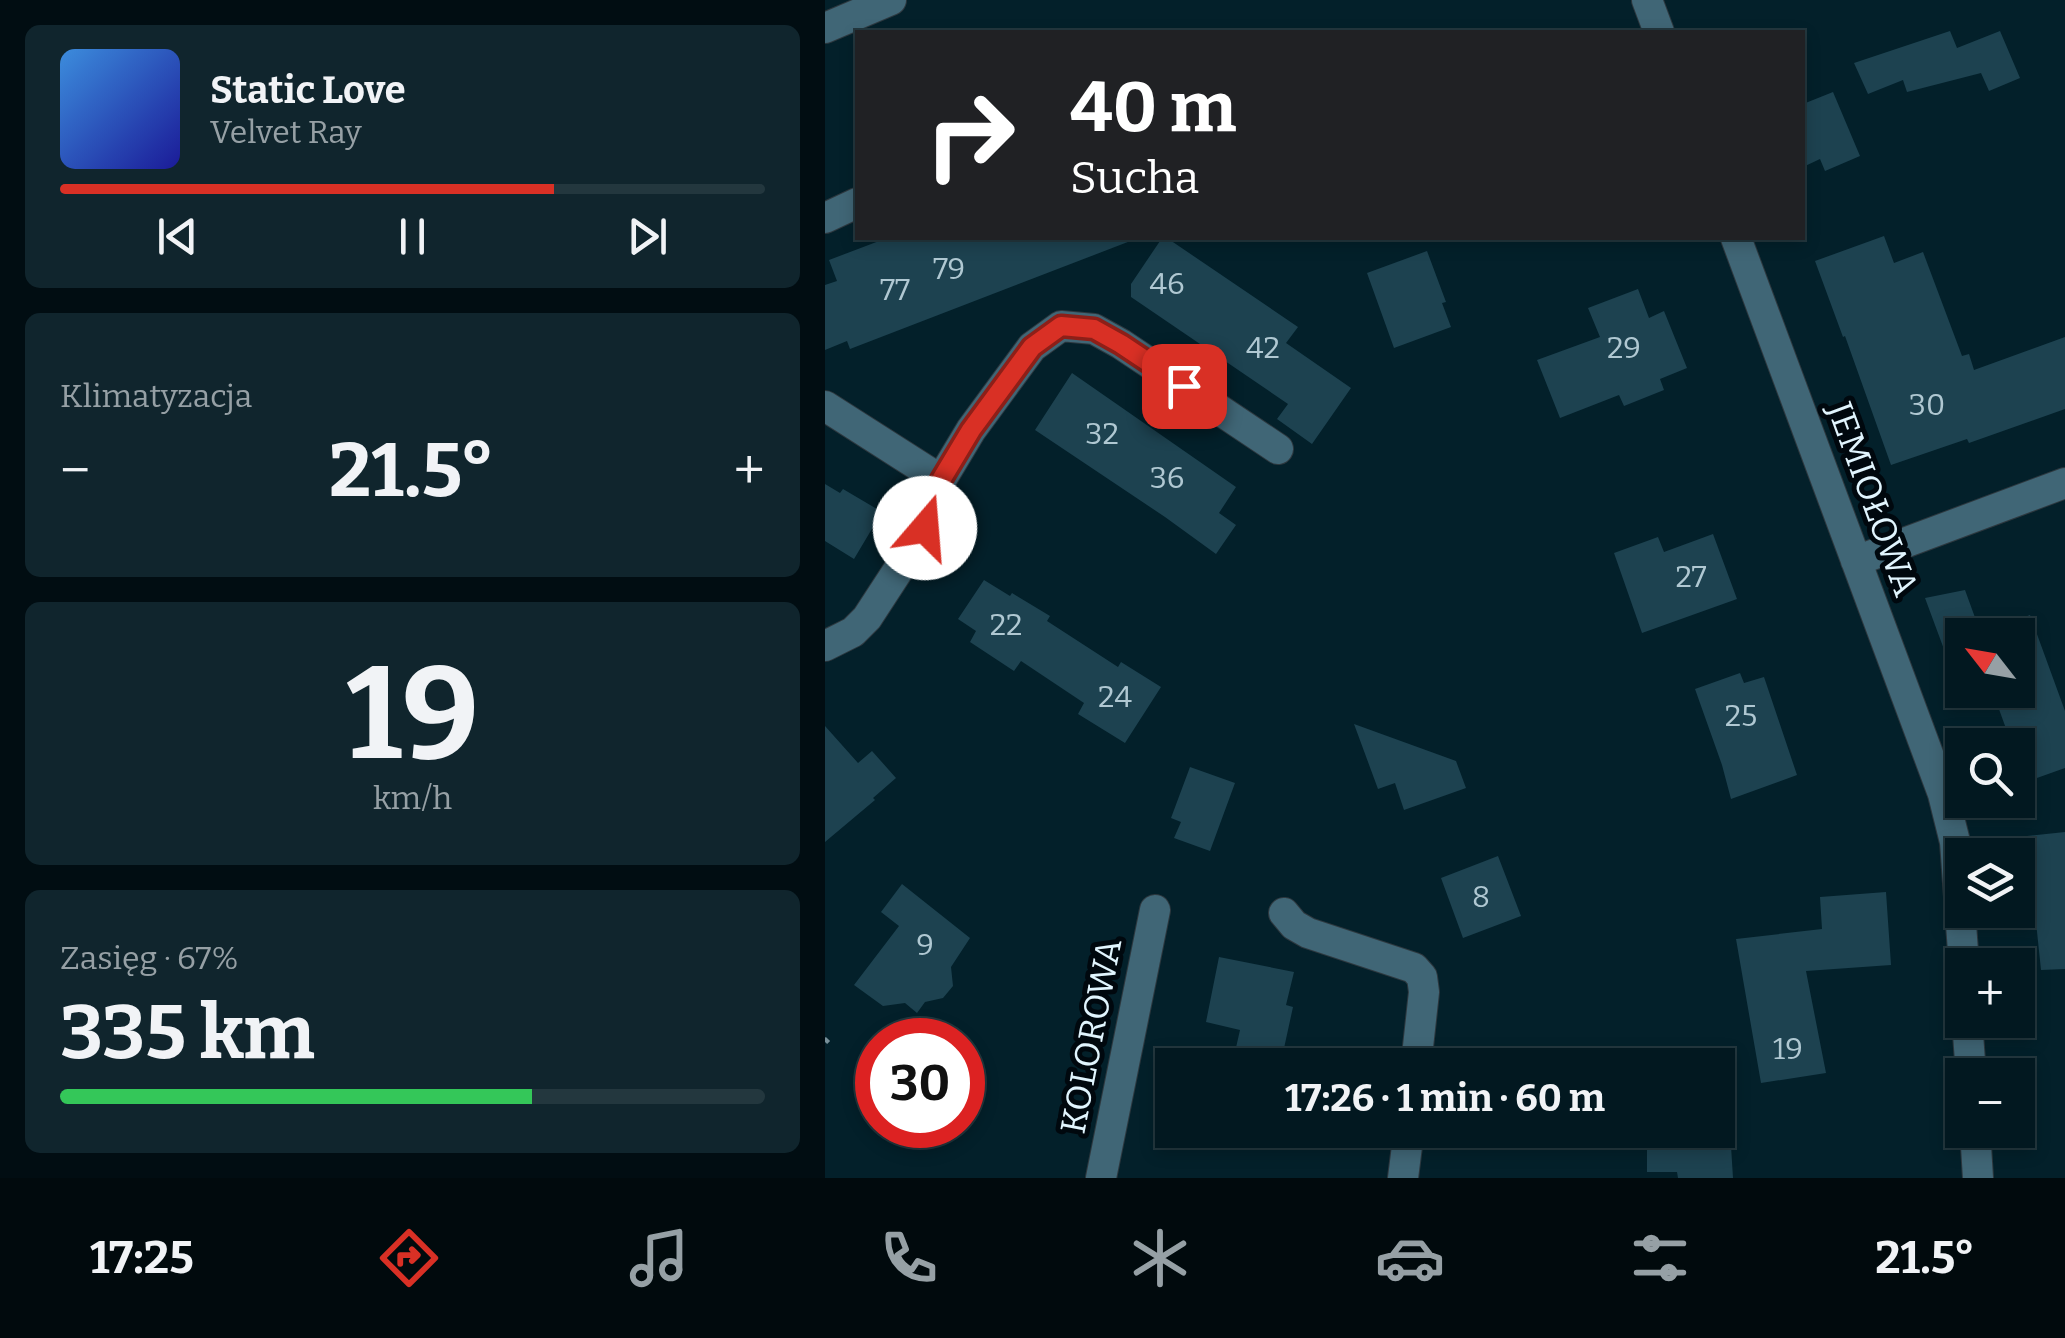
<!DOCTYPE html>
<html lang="pl">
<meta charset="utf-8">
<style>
body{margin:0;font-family:Bitter,serif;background:#10252d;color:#f1f3f6;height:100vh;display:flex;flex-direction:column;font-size:38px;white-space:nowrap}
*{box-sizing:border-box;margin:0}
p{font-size:32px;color:#96a0a5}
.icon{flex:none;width:55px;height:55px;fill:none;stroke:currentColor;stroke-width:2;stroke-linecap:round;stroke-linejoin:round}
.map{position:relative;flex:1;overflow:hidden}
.details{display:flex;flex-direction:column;gap:25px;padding:25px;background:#010d12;width:825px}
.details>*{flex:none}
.top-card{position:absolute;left:30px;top:30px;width:950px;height:210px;border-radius:0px;box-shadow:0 5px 15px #0003,0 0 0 2px #23373e;background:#202124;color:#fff;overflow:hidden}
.needle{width:65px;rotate:301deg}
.buttons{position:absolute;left:1120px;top:618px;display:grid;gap:20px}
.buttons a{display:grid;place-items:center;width:90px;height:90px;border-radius:0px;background:#021820;box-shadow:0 5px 15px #0003,0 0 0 2px #23373e;font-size:50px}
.speed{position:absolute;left:30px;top:1018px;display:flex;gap:20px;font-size:50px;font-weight:700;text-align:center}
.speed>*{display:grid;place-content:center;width:130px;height:130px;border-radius:50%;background:#021820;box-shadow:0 5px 15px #0003,0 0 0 2px #23373e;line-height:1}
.speed .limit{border:15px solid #d22;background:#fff;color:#111}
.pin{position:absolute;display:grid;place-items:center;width:85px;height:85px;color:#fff;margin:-42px;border-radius:20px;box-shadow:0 5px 15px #0006}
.me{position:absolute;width:110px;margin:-55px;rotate:18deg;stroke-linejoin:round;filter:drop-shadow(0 0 8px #0008)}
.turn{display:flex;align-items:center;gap:35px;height:210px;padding:0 50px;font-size:45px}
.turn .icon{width:130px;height:130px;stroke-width:2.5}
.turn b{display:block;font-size:70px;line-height:85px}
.big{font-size:75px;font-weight:700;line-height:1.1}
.details .widget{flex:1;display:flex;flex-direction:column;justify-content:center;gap:15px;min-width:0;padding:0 35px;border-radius:15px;background:#10252d}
.details .dial{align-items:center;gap:0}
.dial b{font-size:130px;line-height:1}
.song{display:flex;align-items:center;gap:30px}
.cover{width:120px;height:120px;border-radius:15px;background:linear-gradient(135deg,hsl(210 70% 55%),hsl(240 70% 35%))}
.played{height:10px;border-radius:5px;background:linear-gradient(90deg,#d93025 70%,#23373e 70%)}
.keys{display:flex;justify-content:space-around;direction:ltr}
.heat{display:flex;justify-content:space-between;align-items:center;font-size:55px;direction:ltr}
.charge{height:15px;border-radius:8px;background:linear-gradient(90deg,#34c759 67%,#23373e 0)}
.trip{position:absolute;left:330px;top:1048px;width:580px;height:100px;border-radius:0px;background:#021820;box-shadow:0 5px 15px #0003,0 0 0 2px #23373e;font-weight:700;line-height:100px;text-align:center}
.dock{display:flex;height:160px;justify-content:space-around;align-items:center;background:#010a0d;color:#96a0a5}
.dock .icon{width:70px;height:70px}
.dock .selected{color:#d93025}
.dock b{font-size:45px;color:#f1f3f6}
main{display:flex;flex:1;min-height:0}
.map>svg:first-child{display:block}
.building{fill:#1d4250}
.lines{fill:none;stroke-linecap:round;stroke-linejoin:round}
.minor-casing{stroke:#2d383f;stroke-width:32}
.path{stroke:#778f99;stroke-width:6;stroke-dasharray:8 8;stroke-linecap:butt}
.minor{stroke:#406676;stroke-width:30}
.route-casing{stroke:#8d1f18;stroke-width:25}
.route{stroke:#d93025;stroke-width:18}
.labels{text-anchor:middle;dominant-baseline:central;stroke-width:10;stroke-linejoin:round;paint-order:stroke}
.number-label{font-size:30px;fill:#b0c8d2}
.street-label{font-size:35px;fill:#e1f5fe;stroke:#00080e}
</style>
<main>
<section class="details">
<div class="widget">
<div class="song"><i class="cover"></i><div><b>Static Love</b><p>Velvet Ray</p></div></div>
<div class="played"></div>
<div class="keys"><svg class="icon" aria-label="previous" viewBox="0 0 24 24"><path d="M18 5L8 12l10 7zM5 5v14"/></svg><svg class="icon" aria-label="pause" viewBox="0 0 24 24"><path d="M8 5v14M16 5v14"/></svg><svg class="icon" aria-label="next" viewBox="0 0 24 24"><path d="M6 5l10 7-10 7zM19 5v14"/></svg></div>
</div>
<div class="widget"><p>Klimatyzacja</p>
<div class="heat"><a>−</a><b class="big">21.5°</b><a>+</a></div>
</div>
<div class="widget dial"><b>19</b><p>km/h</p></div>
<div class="widget"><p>Zasięg · 67%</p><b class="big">335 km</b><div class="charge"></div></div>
</section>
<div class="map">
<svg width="1240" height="1178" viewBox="0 0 1240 1178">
<rect width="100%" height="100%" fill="#03202a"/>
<path class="building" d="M 1125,31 L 1132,48 L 1175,31 L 1195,78 L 1164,91 L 1156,73 L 1082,92 L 1078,80 L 1043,94 L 1029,63 Z
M 1008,92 L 1035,156 L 1000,171 L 995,159 L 978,167 L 978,104 Z
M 1059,236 L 1069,263 L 1098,252 L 1137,356 L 1144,354 L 1149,370 L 1240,337 L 1240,409 L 1144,443 L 1142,439 L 1066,465 L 1020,336 L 1018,337 L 990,261 Z
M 62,238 L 307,238 L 308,240 L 25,349 L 22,341 L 0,350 L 0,285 L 12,281 L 4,260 Z
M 337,238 L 342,238 L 473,327 L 461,343 L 526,388 L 487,444 L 452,419 L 463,404 L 306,297 L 306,284 Z
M 602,251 L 621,302 L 617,303 L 626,327 L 569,348 L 542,273 Z
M 813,289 L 824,318 L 839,311 L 862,368 L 835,379 L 839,390 L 799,406 L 794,395 L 735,418 L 712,360 L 775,337 L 763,308 Z
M 247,373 L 411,487 L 394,513 L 411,525 L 391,554 L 340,517 L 210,430 Z
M 0,484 L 15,493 L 18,489 L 57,512 L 29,559 L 0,541 Z
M 888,534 L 912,599 L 817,633 L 789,553 L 833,537 L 839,552 Z
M 159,580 L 185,596 L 187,593 L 225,616 L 222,621 L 293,667 L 296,662 L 336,687 L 300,743 L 253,714 L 259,703 L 196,661 L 189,671 L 145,642 L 151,631 L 133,619 Z
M 1140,590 L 1156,634 L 1205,615 L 1240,711 L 1240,768 L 1192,785 L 1192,745 L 1187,745 L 1167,690 L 1192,690 L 1192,635 L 1138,635 L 1138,646 L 1120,652 L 1100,598 Z
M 915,673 L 919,683 L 939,677 L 972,775 L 906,799 L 897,765 L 870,689 Z
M 529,724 L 631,761 L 641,788 L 579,810 L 570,783 L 553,789 Z
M 0,726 L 33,763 L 47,751 L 71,778 L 48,798 L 50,800 L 0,842 Z
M 365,767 L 410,783 L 385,851 L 349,838 L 356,822 L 346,818 Z
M 1240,832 L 1240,969 L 1216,970 L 1202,836 Z
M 673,856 L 696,916 L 638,938 L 616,878 Z
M 77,884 L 145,938 L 126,967 L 128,986 L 118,998 L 100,1002 L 92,1013 L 80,1003 L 58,1006 L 29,985 L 74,926 L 56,912 Z
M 1061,892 L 1066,965 L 981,971 L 1001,1073 L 936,1083 L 911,939 L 997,929 L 995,897 Z
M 394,957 L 469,972 L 461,1005 L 468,1007 L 456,1062 L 410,1052 L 415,1030 L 381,1022 Z
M 822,1130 L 905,1130 L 908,1178 L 853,1178 L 852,1172 L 822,1172 Z"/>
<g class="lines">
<defs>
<path id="minor" d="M 822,0 L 834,32
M 0,28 L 66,0
M 0,218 L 32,203
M 911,238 L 1118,794 L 1130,842 L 1139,965
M 0,406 L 116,480
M 1031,561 L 1240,483
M 0,646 L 28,632 L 42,618 L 100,529 L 116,480 L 146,430 L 207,347 L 236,326 L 269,329 L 296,344 L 453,449
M 459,913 L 469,925 L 483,933 L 589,968 L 597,977 L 599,992 L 591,1065
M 1142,1020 L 1146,1075
M 1150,1130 L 1153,1178
M 276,1178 L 330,910
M 578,1178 L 584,1130"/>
</defs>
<use href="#minor" class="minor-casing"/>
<path class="path" d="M 0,1042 L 3,1039"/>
<use href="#minor" class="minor"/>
</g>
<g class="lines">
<defs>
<path id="route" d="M 100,528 L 116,480 L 146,430 L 207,347 L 236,326 L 269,329 L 296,344 L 359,386"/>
</defs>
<use href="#route" class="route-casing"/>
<use href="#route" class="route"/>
</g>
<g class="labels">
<g class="number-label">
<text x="124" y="269">79</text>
<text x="342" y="284">46</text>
<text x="70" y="290">77</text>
<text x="438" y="348">42</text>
<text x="799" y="348">29</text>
<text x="1102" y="405">30</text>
<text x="277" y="434">32</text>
<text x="342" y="478">36</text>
<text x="866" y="577">27</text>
<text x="181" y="625">22</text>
<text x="290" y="697">24</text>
<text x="916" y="716">25</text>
<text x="656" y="897">8</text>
<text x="100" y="945">9</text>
<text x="963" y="1049">19</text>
</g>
<g class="street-label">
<text transform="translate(1048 499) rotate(70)">JEMIOŁOWA</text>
<text transform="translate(266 1036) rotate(-79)">KOLOROWA</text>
</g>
</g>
</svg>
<div class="buttons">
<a><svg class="needle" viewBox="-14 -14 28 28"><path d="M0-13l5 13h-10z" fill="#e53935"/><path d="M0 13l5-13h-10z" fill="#96a0a5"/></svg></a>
<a><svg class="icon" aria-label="search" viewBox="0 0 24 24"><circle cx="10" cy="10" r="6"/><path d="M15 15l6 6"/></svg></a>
<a><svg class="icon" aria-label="layers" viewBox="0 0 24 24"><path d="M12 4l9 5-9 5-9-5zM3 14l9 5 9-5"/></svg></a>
<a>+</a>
<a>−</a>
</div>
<div class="speed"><div class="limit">30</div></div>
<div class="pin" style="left:359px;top:386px;background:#d93025"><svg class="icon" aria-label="arrive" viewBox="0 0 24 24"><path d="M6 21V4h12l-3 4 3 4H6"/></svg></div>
<svg class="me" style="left:100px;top:528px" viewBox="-20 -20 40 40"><circle r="19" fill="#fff"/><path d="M0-13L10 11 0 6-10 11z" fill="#d93025"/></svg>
<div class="trip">17:26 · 1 min · 60 m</div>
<div class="top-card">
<div class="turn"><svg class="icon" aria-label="right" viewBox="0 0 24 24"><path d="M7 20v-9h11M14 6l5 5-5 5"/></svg><div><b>40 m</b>Sucha</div></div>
</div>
</div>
</main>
<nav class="dock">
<b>17:25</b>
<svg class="icon selected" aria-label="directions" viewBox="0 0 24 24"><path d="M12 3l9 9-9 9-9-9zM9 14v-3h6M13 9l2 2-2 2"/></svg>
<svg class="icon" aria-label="music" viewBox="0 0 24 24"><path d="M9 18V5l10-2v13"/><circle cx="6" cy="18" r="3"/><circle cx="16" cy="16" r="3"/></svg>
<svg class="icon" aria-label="phone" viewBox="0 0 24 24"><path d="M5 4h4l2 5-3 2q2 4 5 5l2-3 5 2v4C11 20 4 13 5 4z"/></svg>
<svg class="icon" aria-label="climate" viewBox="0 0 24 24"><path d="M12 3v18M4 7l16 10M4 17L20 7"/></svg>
<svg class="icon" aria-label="car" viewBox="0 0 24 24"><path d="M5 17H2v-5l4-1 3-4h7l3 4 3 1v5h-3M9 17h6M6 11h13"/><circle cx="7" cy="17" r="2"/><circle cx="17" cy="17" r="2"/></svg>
<svg class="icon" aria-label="filters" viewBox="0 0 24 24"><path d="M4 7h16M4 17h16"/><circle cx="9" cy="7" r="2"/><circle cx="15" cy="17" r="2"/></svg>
<b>21.5°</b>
</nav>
